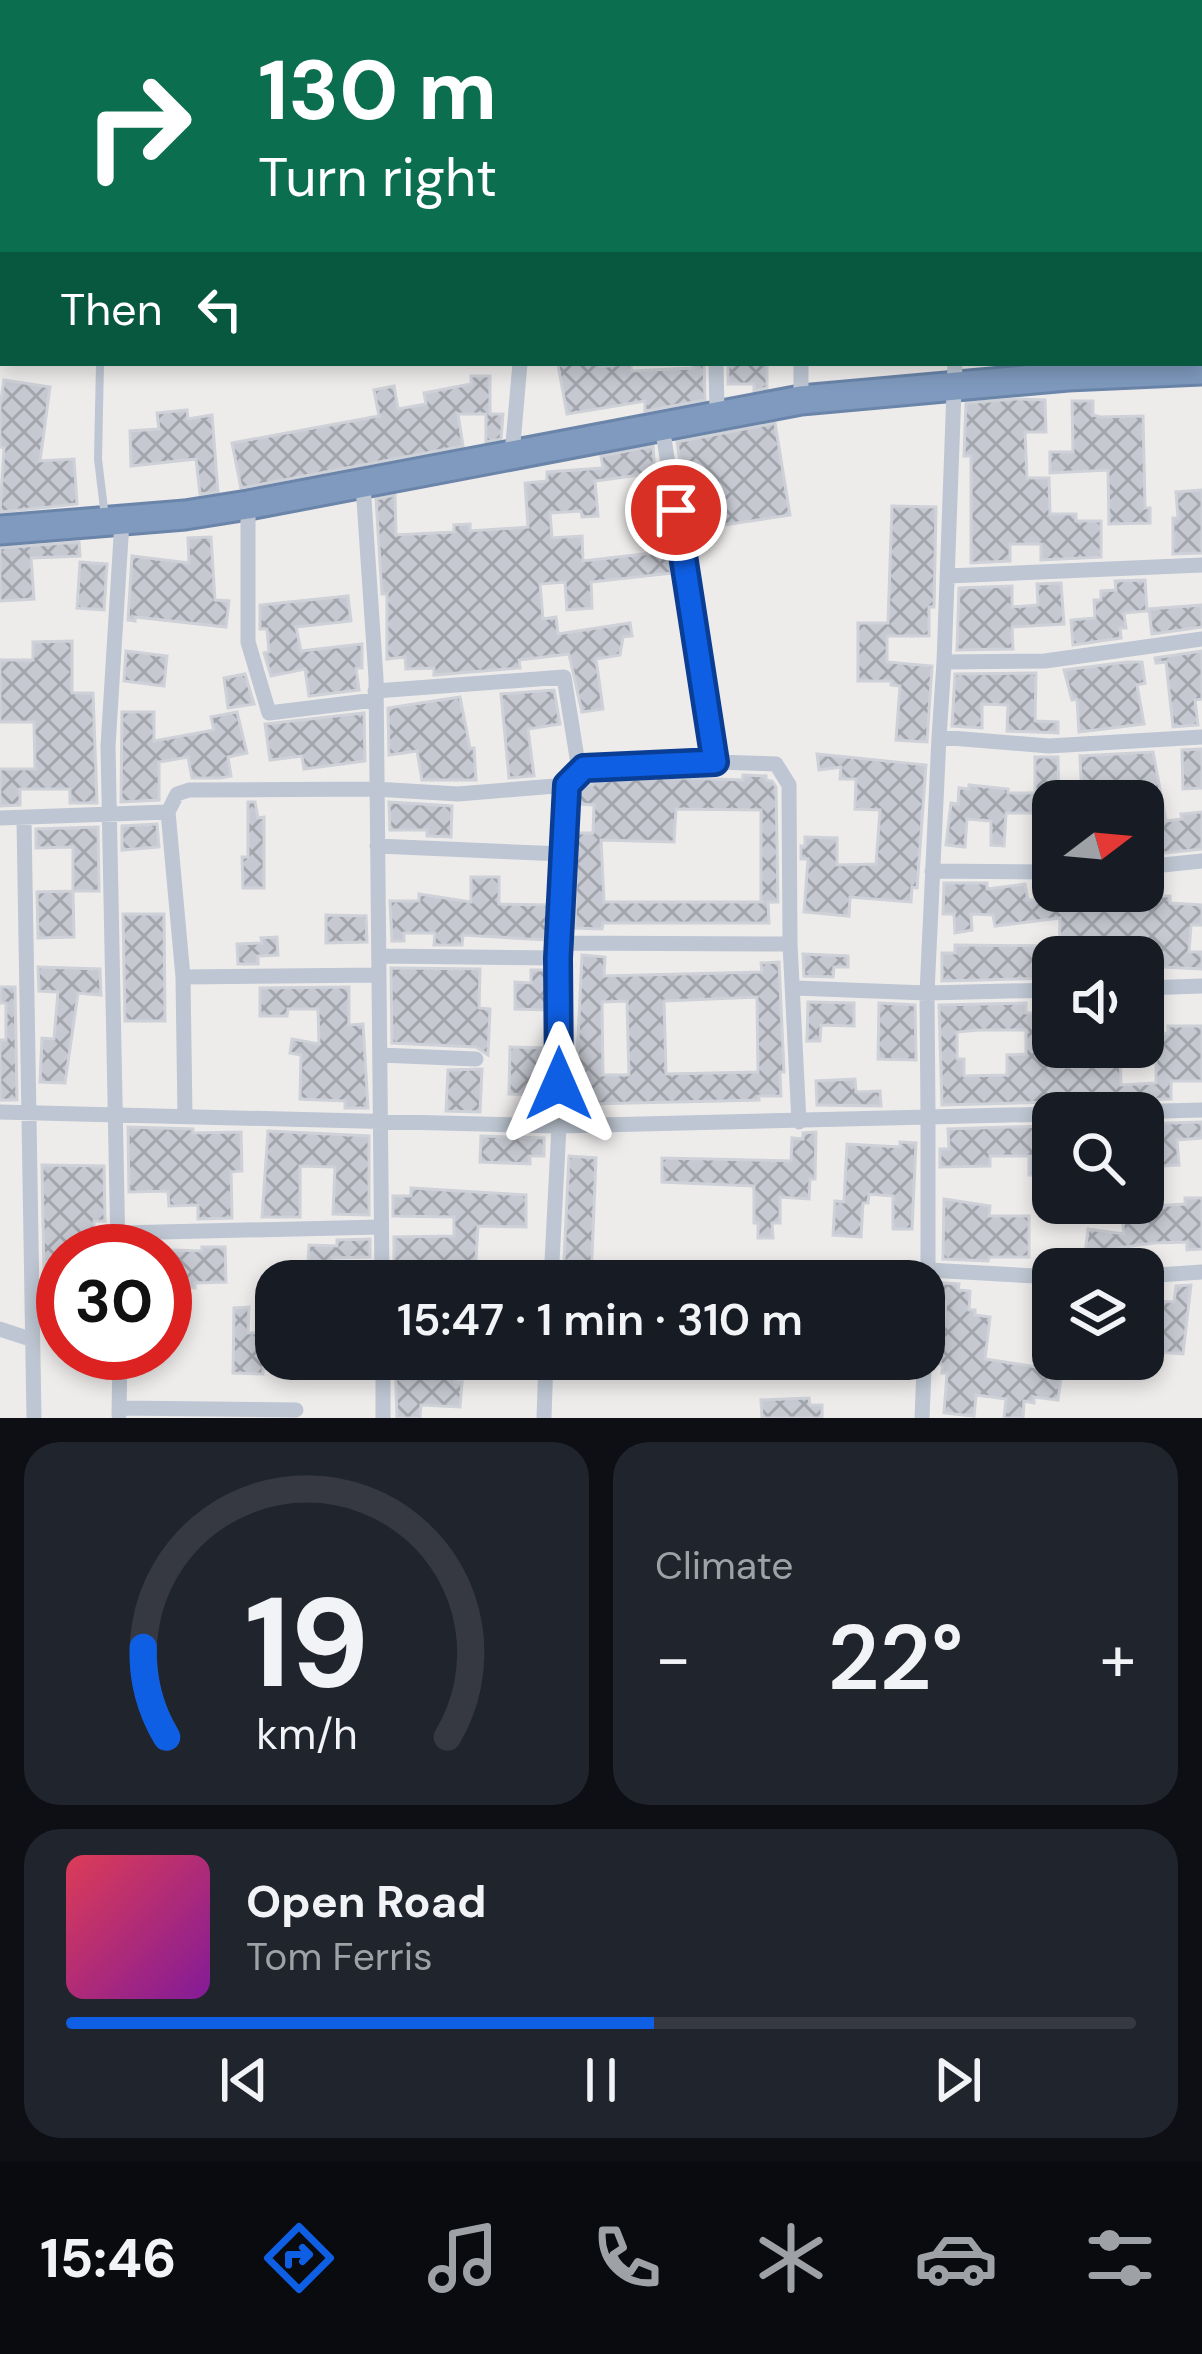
<!DOCTYPE html>
<meta charset="utf-8">
<style>
body{margin:0;font-family:"DM Sans",sans-serif;background:#20242c;color:#f1f3f6;height:100vh;display:flex;flex-direction:column;font-size:45px;white-space:nowrap}
*{box-sizing:border-box;margin:0}
p{font-size:39px;color:#9ea1a6}
.icon{flex:none;width:66px;height:66px;fill:none;stroke:currentColor;stroke-width:2;stroke-linecap:round;stroke-linejoin:round}
.map{position:relative;height:1418px;overflow:hidden}
.side{display:flex;flex-direction:column;gap:24px;padding:24px;background:#0d0f14;flex:1}
.side>*{flex:none}
.hud{position:absolute;left:0px;top:0px;width:1203px;height:366px;box-shadow:0 6px 18px #0003;background:#0b6e4f;color:#fff;overflow:hidden}
.needle{width:78px;rotate:74deg}
.tools{position:absolute;left:1032px;top:780px;display:grid;gap:24px}
.tools a{display:grid;place-items:center;width:132px;height:132px;border-radius:24px;background:#171b24;box-shadow:0 6px 18px #0003;font-size:60px}
.speed{position:absolute;left:36px;top:1224px;display:flex;gap:24px;font-size:60px;font-weight:700;text-align:center}
.speed>*{display:grid;place-content:center;width:156px;height:156px;border-radius:50%;background:#171b24;box-shadow:0 6px 18px #0003;line-height:1}
.speed .limit{border:18px solid #d22;background:#fff;color:#111}
.pin{position:absolute;display:grid;place-items:center;width:102px;height:102px;color:#fff;margin:-51px;border:6px solid #fff;border-radius:50%;box-shadow:0 3px 12px #0007}
.me{position:absolute;width:132px;margin:-66px;rotate:0deg;stroke-linejoin:round;filter:drop-shadow(0 0 9px #0008)}
.turn{display:flex;align-items:center;gap:42px;height:252px;padding:0 60px;font-size:54px}
.turn .icon{width:156px;height:156px;stroke-width:2.5}
.turn b{display:block;font-size:84px;line-height:102px}
.then{display:flex;align-items:center;height:114px;padding:0 60px;background:#0003;gap:24px;font-size:45px}
.big{font-size:90px;font-weight:600;line-height:1.1}
.side .tile{flex:1;display:flex;flex-direction:column;justify-content:center;gap:18px;min-width:0;padding:0 42px;border-radius:36px;background:#20242c}
.side .dial{align-items:center;gap:0}
.dial svg{height:312px;overflow:visible;fill:none;stroke:#363941;stroke-width:7;stroke-linecap:round;text-anchor:middle}
.dial text{fill:#f1f3f6;stroke:none}
.song{display:flex;align-items:center;gap:36px}
.cover{width:144px;height:144px;border-radius:18px;background:linear-gradient(135deg,hsl(350 70% 55%),hsl(290 70% 35%))}
.played{height:12px;border-radius:6px;background:linear-gradient(90deg,#0f5fe4 55%,#363941 55%)}
.keys{display:flex;justify-content:space-around;direction:ltr}
.heat{display:flex;justify-content:space-between;align-items:center;font-size:66px;direction:ltr}
.side .tiles{flex:1;display:grid;gap:24px;grid-template-columns:1fr 1fr}
.tile:last-child{grid-column:span 2}
.trip{position:absolute;left:255px;top:1260px;width:690px;height:120px;border-radius:36px;background:#171b24;box-shadow:0 6px 18px #0003;font-weight:600;line-height:120px;text-align:center}
.tabs{display:flex;height:192px;justify-content:space-around;align-items:center;background:#090b0e;color:#9ea1a6}
.tabs .icon{width:84px;height:84px}
.tabs .on{color:#0f5fe4}
.tabs b{font-size:54px;color:#f1f3f6}
.map>svg:first-child{display:block}
.building{fill:url(#building-cross-hatch);stroke:#ced1d7;stroke-width:3;fill-rule:evenodd}
.lines{fill:none;stroke-linecap:round;stroke-linejoin:round}
.highway-casing{stroke:#6a85a9;stroke-width:33}
.lane{stroke:#bdc6d2;stroke-width:8}
.street{stroke:#bdc6d2;stroke-width:15}
.highway{stroke:#7f9abe;stroke-width:27}
.route-casing{stroke:#0a3e94;stroke-width:30}
.route{stroke:#0f5fe4;stroke-width:21}
</style>
<div class="map">
<svg width="1202" height="1418" viewBox="0 0 1202 1418">
<defs>
<pattern id="building-cross-hatch" width="8" height="8" patternUnits="userSpaceOnUse" patternTransform="scale(3)"><rect width="8" height="8" fill="#c7c9d2"/><path d="M0 0l8 8M0 8l8-8" fill="none" stroke="#a3a5ad"/></pattern>
</defs>
<rect width="100%" height="100%" fill="#eeebeb"/>
<path class="building" d="M 600,363 L 600,367 L 630,363 L 632,371 L 693,368 L 692,363 L 704,363 L 705,400 L 645,411 L 645,401 L 567,414 L 558,365 Z
M 728,363 L 767,363 L 767,388 L 754,391 L 754,384 L 728,384 Z
M 471,376 L 490,376 L 490,414 L 503,414 L 501,439 L 486,442 L 486,414 L 458,414 L 463,446 L 241,488 L 232,443 L 379,416 L 374,390 L 394,386 L 398,409 L 426,404 L 424,393 L 471,384 Z
M 4,380 L 50,387 L 40,461 L 74,459 L 77,504 L 0,512 L 4,448 L 0,447 L 0,406 Z
M 1016,399 L 1045,400 L 1046,432 L 1025,432 L 1027,478 L 1049,478 L 1050,514 L 1076,514 L 1076,521 L 1101,521 L 1101,557 L 1041,560 L 1041,544 L 1010,544 L 1010,561 L 971,563 L 971,456 L 964,456 L 966,403 Z
M 1072,401 L 1093,401 L 1093,415 L 1101,417 L 1143,416 L 1145,508 L 1150,508 L 1150,523 L 1109,524 L 1108,470 L 1050,473 L 1050,452 L 1073,452 Z
M 187,410 L 188,419 L 212,415 L 218,492 L 200,494 L 196,459 L 131,466 L 130,431 L 159,429 L 157,413 Z
M 775,423 L 790,515 L 691,530 L 677,442 Z
M 653,446 L 655,473 L 595,481 L 598,516 L 582,517 L 581,511 L 550,513 L 552,538 L 582,536 L 583,561 L 670,551 L 673,573 L 591,582 L 592,608 L 567,610 L 565,582 L 540,584 L 543,619 L 556,617 L 558,634 L 630,623 L 632,636 L 623,637 L 620,655 L 596,659 L 603,709 L 582,712 L 569,654 L 519,660 L 520,668 L 434,675 L 434,668 L 406,669 L 405,657 L 387,659 L 387,594 L 382,594 L 376,499 L 395,495 L 396,535 L 454,532 L 454,525 L 470,524 L 470,531 L 528,527 L 525,483 L 547,481 L 547,472 L 603,468 L 601,456 Z
M 1202,490 L 1202,553 L 1173,554 L 1173,518 L 1178,518 L 1176,492 Z
M 892,506 L 936,507 L 934,607 L 929,607 L 929,636 L 887,636 L 887,662 L 932,666 L 927,742 L 896,740 L 900,686 L 891,685 L 892,681 L 858,681 L 858,623 L 888,623 Z
M 211,537 L 215,600 L 229,601 L 226,627 L 135,617 L 135,621 L 128,620 L 132,556 L 189,563 L 188,538 Z
M 79,542 L 80,556 L 31,558 L 34,599 L 0,601 L 0,548 Z
M 80,562 L 107,564 L 104,610 L 77,608 Z
M 1145,580 L 1147,611 L 1124,613 L 1126,628 L 1120,628 L 1121,638 L 1073,645 L 1071,620 L 1095,618 L 1094,600 L 1101,600 L 1101,591 L 1116,590 L 1115,581 Z
M 1061,583 L 1064,624 L 1012,627 L 1013,649 L 957,650 L 959,588 L 1012,586 L 1012,607 L 1038,605 L 1037,584 Z
M 348,596 L 351,621 L 296,627 L 301,651 L 362,644 L 362,668 L 356,668 L 359,690 L 309,696 L 305,669 L 271,676 L 264,653 L 269,652 L 267,629 L 260,629 L 260,605 Z
M 1202,605 L 1202,627 L 1152,634 L 1149,609 Z
M 72,641 L 72,693 L 93,693 L 97,803 L 70,803 L 70,789 L 20,789 L 20,805 L 0,806 L 0,769 L 35,769 L 34,722 L 0,722 L 0,660 L 33,660 L 33,642 Z
M 126,651 L 167,656 L 164,686 L 124,681 Z
M 1202,651 L 1202,699 L 1195,700 L 1198,725 L 1173,727 L 1166,662 L 1156,663 L 1155,658 Z
M 1127,662 L 1142,662 L 1145,683 L 1137,685 L 1144,724 L 1079,732 L 1077,699 L 1072,700 L 1064,670 Z
M 1036,673 L 1035,721 L 1058,722 L 1058,733 L 1007,731 L 1008,705 L 982,704 L 982,728 L 952,726 L 955,674 Z
M 245,674 L 254,704 L 228,708 L 224,678 Z
M 554,690 L 560,724 L 528,729 L 534,776 L 509,778 L 501,694 Z
M 460,697 L 470,748 L 474,748 L 476,780 L 422,780 L 417,751 L 389,755 L 388,708 Z
M 122,712 L 154,712 L 154,741 L 214,730 L 211,717 L 237,712 L 247,753 L 228,757 L 231,776 L 220,778 L 192,778 L 188,757 L 159,762 L 159,800 L 121,802 Z
M 364,713 L 365,761 L 304,769 L 302,756 L 270,760 L 265,724 Z
M 1202,749 L 1202,788 L 1183,789 L 1182,750 Z
M 1153,752 L 1166,821 L 1182,819 L 1181,814 L 1202,812 L 1202,849 L 1145,855 L 1143,801 L 1082,801 L 1080,756 Z
M 817,754 L 926,765 L 917,888 L 912,887 L 911,902 L 850,897 L 849,916 L 804,912 L 808,859 L 801,859 L 801,846 L 805,846 L 805,837 L 837,838 L 837,865 L 876,864 L 880,810 L 855,809 L 856,779 L 840,779 L 841,767 L 819,770 Z
M 1035,757 L 1058,757 L 1059,801 L 1053,801 L 1053,813 L 1006,813 L 1004,846 L 991,845 L 991,821 L 967,819 L 965,847 L 946,845 L 951,803 L 958,804 L 959,788 L 969,789 L 969,785 L 1008,789 L 1008,793 L 1035,793 Z
M 743,775 L 766,776 L 766,780 L 772,781 L 776,787 L 778,902 L 768,902 L 769,923 L 603,923 L 602,929 L 575,928 L 577,833 L 593,833 L 594,805 L 579,804 L 580,789 L 584,784 L 593,785 L 593,780 L 646,777 L 743,780 ZM 676,809 L 761,810 L 761,902 L 764,902 L 604,902 L 601,840 L 674,842 Z
M 248,802 L 255,802 L 258,818 L 264,817 L 264,888 L 243,888 L 242,857 L 248,857 Z
M 389,802 L 452,806 L 451,837 L 427,836 L 427,830 L 390,830 Z
M 157,824 L 159,847 L 122,850 L 122,826 Z
M 98,827 L 99,891 L 73,891 L 73,847 L 36,848 L 36,829 Z
M 471,877 L 499,877 L 499,904 L 549,905 L 547,940 L 463,935 L 462,945 L 434,945 L 435,933 L 404,933 L 404,941 L 392,941 L 390,901 L 419,901 L 419,894 L 471,902 Z
M 944,883 L 987,883 L 987,889 L 1025,884 L 1028,900 L 1061,899 L 1061,891 L 1146,891 L 1146,896 L 1170,896 L 1170,903 L 1202,905 L 1202,925 L 1191,925 L 1189,952 L 1202,952 L 1202,969 L 1143,966 L 1143,957 L 1059,957 L 1060,918 L 995,926 L 993,915 L 971,914 L 972,930 L 955,933 L 954,914 L 943,914 Z
M 73,891 L 74,937 L 38,938 L 37,892 Z
M 123,914 L 164,914 L 165,1021 L 125,1021 Z
M 326,915 L 366,916 L 367,942 L 326,943 Z
M 277,937 L 278,955 L 258,956 L 258,964 L 238,964 L 237,944 L 262,943 L 261,938 Z
M 955,945 L 1053,946 L 1053,978 L 942,981 L 942,953 L 955,953 Z
M 803,954 L 848,956 L 848,967 L 834,967 L 833,977 L 804,976 Z
M 582,955 L 605,957 L 604,976 L 762,972 L 761,963 L 779,962 L 784,1072 L 780,1072 L 781,1096 L 759,1096 L 759,1100 L 590,1104 L 590,1082 L 576,1082 ZM 757,997 L 758,1072 L 666,1074 L 664,1001 ZM 627,1001 L 629,1075 L 603,1075 L 602,1002 Z
M 38,967 L 100,969 L 101,995 L 78,993 L 65,1083 L 40,1082 L 42,1038 L 54,1039 L 58,992 L 39,991 Z
M 391,968 L 480,969 L 479,1008 L 490,1009 L 488,1055 L 476,1047 L 392,1043 Z
M 531,970 L 546,970 L 546,1010 L 515,1009 L 515,982 L 531,983 Z
M 0,987 L 15,987 L 17,1100 L 0,1100 L 0,1040 L 6,1040 L 6,1003 L 0,1003 Z
M 349,987 L 349,1025 L 363,1024 L 368,1108 L 345,1108 L 345,1101 L 300,1099 L 301,1055 L 290,1053 L 292,1039 L 319,1044 L 318,1009 L 288,1009 L 287,1016 L 260,1016 L 260,988 Z
M 808,1002 L 854,1003 L 854,1026 L 821,1025 L 820,1041 L 807,1041 Z
M 879,1003 L 915,1005 L 916,1060 L 878,1059 Z
M 1026,1003 L 1026,1013 L 1053,1013 L 1053,1060 L 1068,1059 L 1068,1067 L 1094,1066 L 1094,1047 L 1120,1047 L 1121,1085 L 1156,1083 L 1156,1051 L 1143,1051 L 1143,1034 L 1168,1033 L 1168,1026 L 1202,1026 L 1202,1081 L 1171,1081 L 1171,1099 L 1087,1101 L 1076,1108 L 1063,1108 L 1053,1102 L 942,1105 L 939,1005 ZM 978,1030 L 1026,1030 L 1026,1054 L 1007,1055 L 1007,1075 L 964,1076 L 964,1059 L 957,1059 L 957,1032 Z
M 510,1047 L 547,1048 L 547,1095 L 509,1094 Z
M 482,1069 L 480,1112 L 446,1111 L 448,1070 Z
M 855,1079 L 856,1092 L 880,1091 L 881,1106 L 817,1105 L 816,1081 Z
M 1202,1122 L 1202,1138 L 1177,1140 L 1179,1165 L 1161,1166 L 1160,1147 L 1143,1148 L 1143,1124 Z
M 1046,1126 L 1046,1132 L 1053,1132 L 1053,1175 L 1029,1175 L 1029,1156 L 990,1156 L 990,1166 L 940,1167 L 940,1149 L 949,1149 L 948,1129 Z
M 128,1127 L 193,1129 L 193,1133 L 241,1132 L 242,1171 L 231,1172 L 232,1218 L 198,1219 L 198,1205 L 169,1206 L 168,1191 L 129,1192 Z
M 268,1131 L 369,1136 L 369,1215 L 333,1214 L 335,1167 L 300,1166 L 300,1217 L 262,1217 Z
M 816,1132 L 815,1179 L 810,1179 L 809,1199 L 780,1197 L 780,1223 L 772,1223 L 773,1238 L 758,1238 L 758,1223 L 754,1223 L 754,1186 L 662,1182 L 662,1158 L 791,1161 L 792,1138 L 803,1139 L 803,1133 Z
M 481,1136 L 544,1138 L 544,1156 L 530,1156 L 530,1164 L 480,1162 Z
M 900,1142 L 916,1143 L 912,1229 L 893,1229 L 893,1196 L 869,1194 L 868,1203 L 863,1203 L 861,1237 L 833,1235 L 835,1201 L 844,1202 L 847,1144 L 900,1147 Z
M 569,1156 L 596,1158 L 591,1281 L 563,1281 Z
M 42,1165 L 104,1166 L 105,1221 L 94,1221 L 94,1245 L 70,1245 L 70,1251 L 63,1251 L 63,1330 L 45,1330 Z
M 411,1188 L 526,1195 L 526,1227 L 478,1226 L 475,1277 L 459,1276 L 460,1270 L 441,1266 L 394,1262 L 394,1237 L 454,1236 L 454,1217 L 393,1216 L 393,1196 L 411,1196 Z
M 1185,1198 L 1202,1198 L 1202,1249 L 1187,1250 L 1187,1242 L 1154,1243 L 1117,1248 L 1118,1268 L 1084,1262 L 1088,1229 L 1124,1234 L 1122,1218 L 1155,1214 L 1155,1206 L 1185,1204 Z
M 944,1199 L 990,1206 L 989,1216 L 1029,1216 L 1029,1257 L 989,1257 L 988,1261 L 943,1259 Z
M 370,1239 L 370,1257 L 332,1258 L 331,1281 L 307,1280 L 309,1245 L 337,1246 L 337,1240 Z
M 202,1247 L 225,1247 L 226,1282 L 195,1283 L 195,1288 L 172,1287 L 173,1250 L 202,1251 Z
M 943,1283 L 959,1284 L 958,1290 L 970,1291 L 969,1310 L 975,1310 L 975,1315 L 990,1317 L 985,1359 L 1062,1371 L 1058,1400 L 1034,1397 L 1034,1403 L 1024,1401 L 1023,1418 L 1004,1418 L 1006,1399 L 976,1395 L 974,1416 L 944,1413 L 947,1373 L 942,1373 L 943,1365 L 940,1364 L 946,1302 L 939,1301 L 939,1284 Z
M 1191,1285 L 1183,1354 L 1143,1351 L 1145,1313 L 1155,1314 L 1156,1301 L 1174,1302 L 1176,1286 Z
M 249,1307 L 248,1333 L 264,1333 L 263,1374 L 233,1373 L 234,1308 Z
M 395,1359 L 457,1359 L 455,1382 L 462,1382 L 460,1407 L 421,1405 L 420,1418 L 397,1418 Z
M 809,1398 L 810,1405 L 822,1405 L 822,1418 L 762,1418 L 761,1400 Z"/>
<g class="lines">
<defs>
<path id="highway" d="M 0,530 L 185,515 L 248,505 L 801,400 L 1068,376 L 1202,370"/>
</defs>
<use href="#highway" class="highway-casing"/>
<path class="lane" d="M 172,3 L 173,0
M 100,363 L 98,459 L 105,517"/>
<path class="street" d="M 1078,0 L 1114,3
M 13,3 L 13,0
M 603,3 L 604,0
M 996,3 L 996,0
M 1200,12 L 1202,12
M 1200,141 L 1202,141
M 1200,252 L 1202,252
M 0,259 L 3,237
M 716,363 L 717,414
M 955,363 L 944,662 L 1045,661 L 1202,639
M 801,400 L 801,363
M 662,426 L 715,762
M 512,455 L 520,363
M 363,485 L 376,678 L 382,1281
M 248,505 L 248,642 L 269,713 L 375,700
M 948,576 L 1202,565
M 375,691 L 564,677 L 579,770
M 939,737 L 944,662
M 0,818 L 168,812
M 24,819 L 34,1418
M 377,846 L 563,854
M 1143,867 L 1202,861
M 932,871 L 1053,872
M 559,943 L 790,944 L 799,1122
M 790,944 L 789,785 L 776,764 L 715,762 L 584,768 L 567,785 L 558,958 L 559,1126 L 928,1117 L 927,993 L 795,988
M 379,956 L 558,958
M 183,977 L 378,975
M 1143,988 L 1202,986
M 1053,990 L 927,993 L 939,737 L 1049,746 L 1202,737
M 380,1055 L 476,1059
M 0,1112 L 559,1126 L 551,1281
M 1087,1113 L 1202,1110
M 185,1117 L 183,977 L 168,812 L 177,794 L 189,790 L 375,789 L 458,794 L 567,785
M 118,1233 L 381,1227
M 118,1251 L 108,746 L 122,521
M 928,1270 L 1053,1277
M 1143,1276 L 1202,1272
M 0,1329 L 30,1339
M 119,1408 L 296,1410
M 119,1415 L 120,1353
M 383,1418 L 383,1359
M 544,1418 L 546,1359
M 922,1418 L 928,1270 L 928,1117 L 1053,1114"/>
<use href="#highway" class="highway"/>
</g>
<g class="lines">
<defs>
<path id="route" d="M 559,1084 L 558,958 L 567,785 L 584,768 L 715,762 L 676,510"/>
</defs>
<use href="#route" class="route-casing"/>
<use href="#route" class="route"/>
</g>
</svg>
<div class="tools">
<a><svg class="needle" viewBox="-14 -14 28 28"><path d="M0-13l5 13h-10z" fill="#e53935"/><path d="M0 13l5-13h-10z" fill="#9ea1a6"/></svg></a>
<a><svg class="icon" aria-label="sound" viewBox="0 0 24 24"><path d="M4 9h4l5-4v14l-5-4H4zM17 9q2 3 0 6"/></svg></a>
<a><svg class="icon" aria-label="search" viewBox="0 0 24 24"><circle cx="10" cy="10" r="6"/><path d="M15 15l6 6"/></svg></a>
<a><svg class="icon" aria-label="layers" viewBox="0 0 24 24"><path d="M12 4l9 5-9 5-9-5zM3 14l9 5 9-5"/></svg></a>
</div>
<div class="speed"><div class="limit">30</div></div>
<div class="pin" style="left:676px;top:510px;background:#d93025"><svg class="icon" aria-label="arrive" viewBox="0 0 24 24"><path d="M6 21V4h12l-3 4 3 4H6"/></svg></div>
<svg class="me" style="left:559px;top:1084px" viewBox="-20 -20 40 40"><path d="M0-17L14 15 0 8-14 15z" fill="#0f5fe4" stroke="#fff" stroke-width="4"/></svg>
<div class="trip">15:47 · 1 min · 310 m</div>
<div class="hud">
<div class="turn"><svg class="icon" aria-label="right" viewBox="0 0 24 24"><path d="M7 20v-9h11M14 6l5 5-5 5"/></svg><div><b>130 m</b>Turn right</div></div>
<div class="then">Then<svg class="icon" aria-label="left" viewBox="0 0 24 24"><path d="M17 20v-9H6M10 6l-5 5 5 5"/></svg></div>
</div>
</div>
<section class="side">
<div class="tiles">
<div class="tile dial"><svg viewBox="0 0 100 80">
<path d="M14 69A42 42 0 1 1 86 69"/>
<path d="M14 69A42 42 0 0 1 8 46" stroke="#0f5fe4"/>
<text x="50" y="56" font-size="32" font-weight="700">19</text>
<text x="50" y="72" font-size="11">km/h</text>
</svg></div>
<div class="tile"><p>Climate</p>
<div class="heat"><a>−</a><b class="big">22°</b><a>+</a></div>
</div>
<div class="tile">
<div class="song"><i class="cover"></i><div><b>Open Road</b><p>Tom Ferris</p></div></div>
<div class="played"></div>
<div class="keys"><svg class="icon" aria-label="previous" viewBox="0 0 24 24"><path d="M18 5L8 12l10 7zM5 5v14"/></svg><svg class="icon" aria-label="pause" viewBox="0 0 24 24"><path d="M8 5v14M16 5v14"/></svg><svg class="icon" aria-label="next" viewBox="0 0 24 24"><path d="M6 5l10 7-10 7zM19 5v14"/></svg></div>
</div>
</div>
</section>
<nav class="tabs">
<b>15:46</b>
<svg class="icon on" aria-label="directions" viewBox="0 0 24 24"><path d="M12 3l9 9-9 9-9-9zM9 14v-3h6M13 9l2 2-2 2"/></svg>
<svg class="icon" aria-label="music" viewBox="0 0 24 24"><path d="M9 18V5l10-2v13"/><circle cx="6" cy="18" r="3"/><circle cx="16" cy="16" r="3"/></svg>
<svg class="icon" aria-label="phone" viewBox="0 0 24 24"><path d="M5 4h4l2 5-3 2q2 4 5 5l2-3 5 2v4C11 20 4 13 5 4z"/></svg>
<svg class="icon" aria-label="climate" viewBox="0 0 24 24"><path d="M12 3v18M4 7l16 10M4 17L20 7"/></svg>
<svg class="icon" aria-label="car" viewBox="0 0 24 24"><path d="M5 17H2v-5l4-1 3-4h7l3 4 3 1v5h-3M9 17h6M6 11h13"/><circle cx="7" cy="17" r="2"/><circle cx="17" cy="17" r="2"/></svg>
<svg class="icon" aria-label="filters" viewBox="0 0 24 24"><path d="M4 7h16M4 17h16"/><circle cx="9" cy="7" r="2"/><circle cx="15" cy="17" r="2"/></svg>
</nav>
